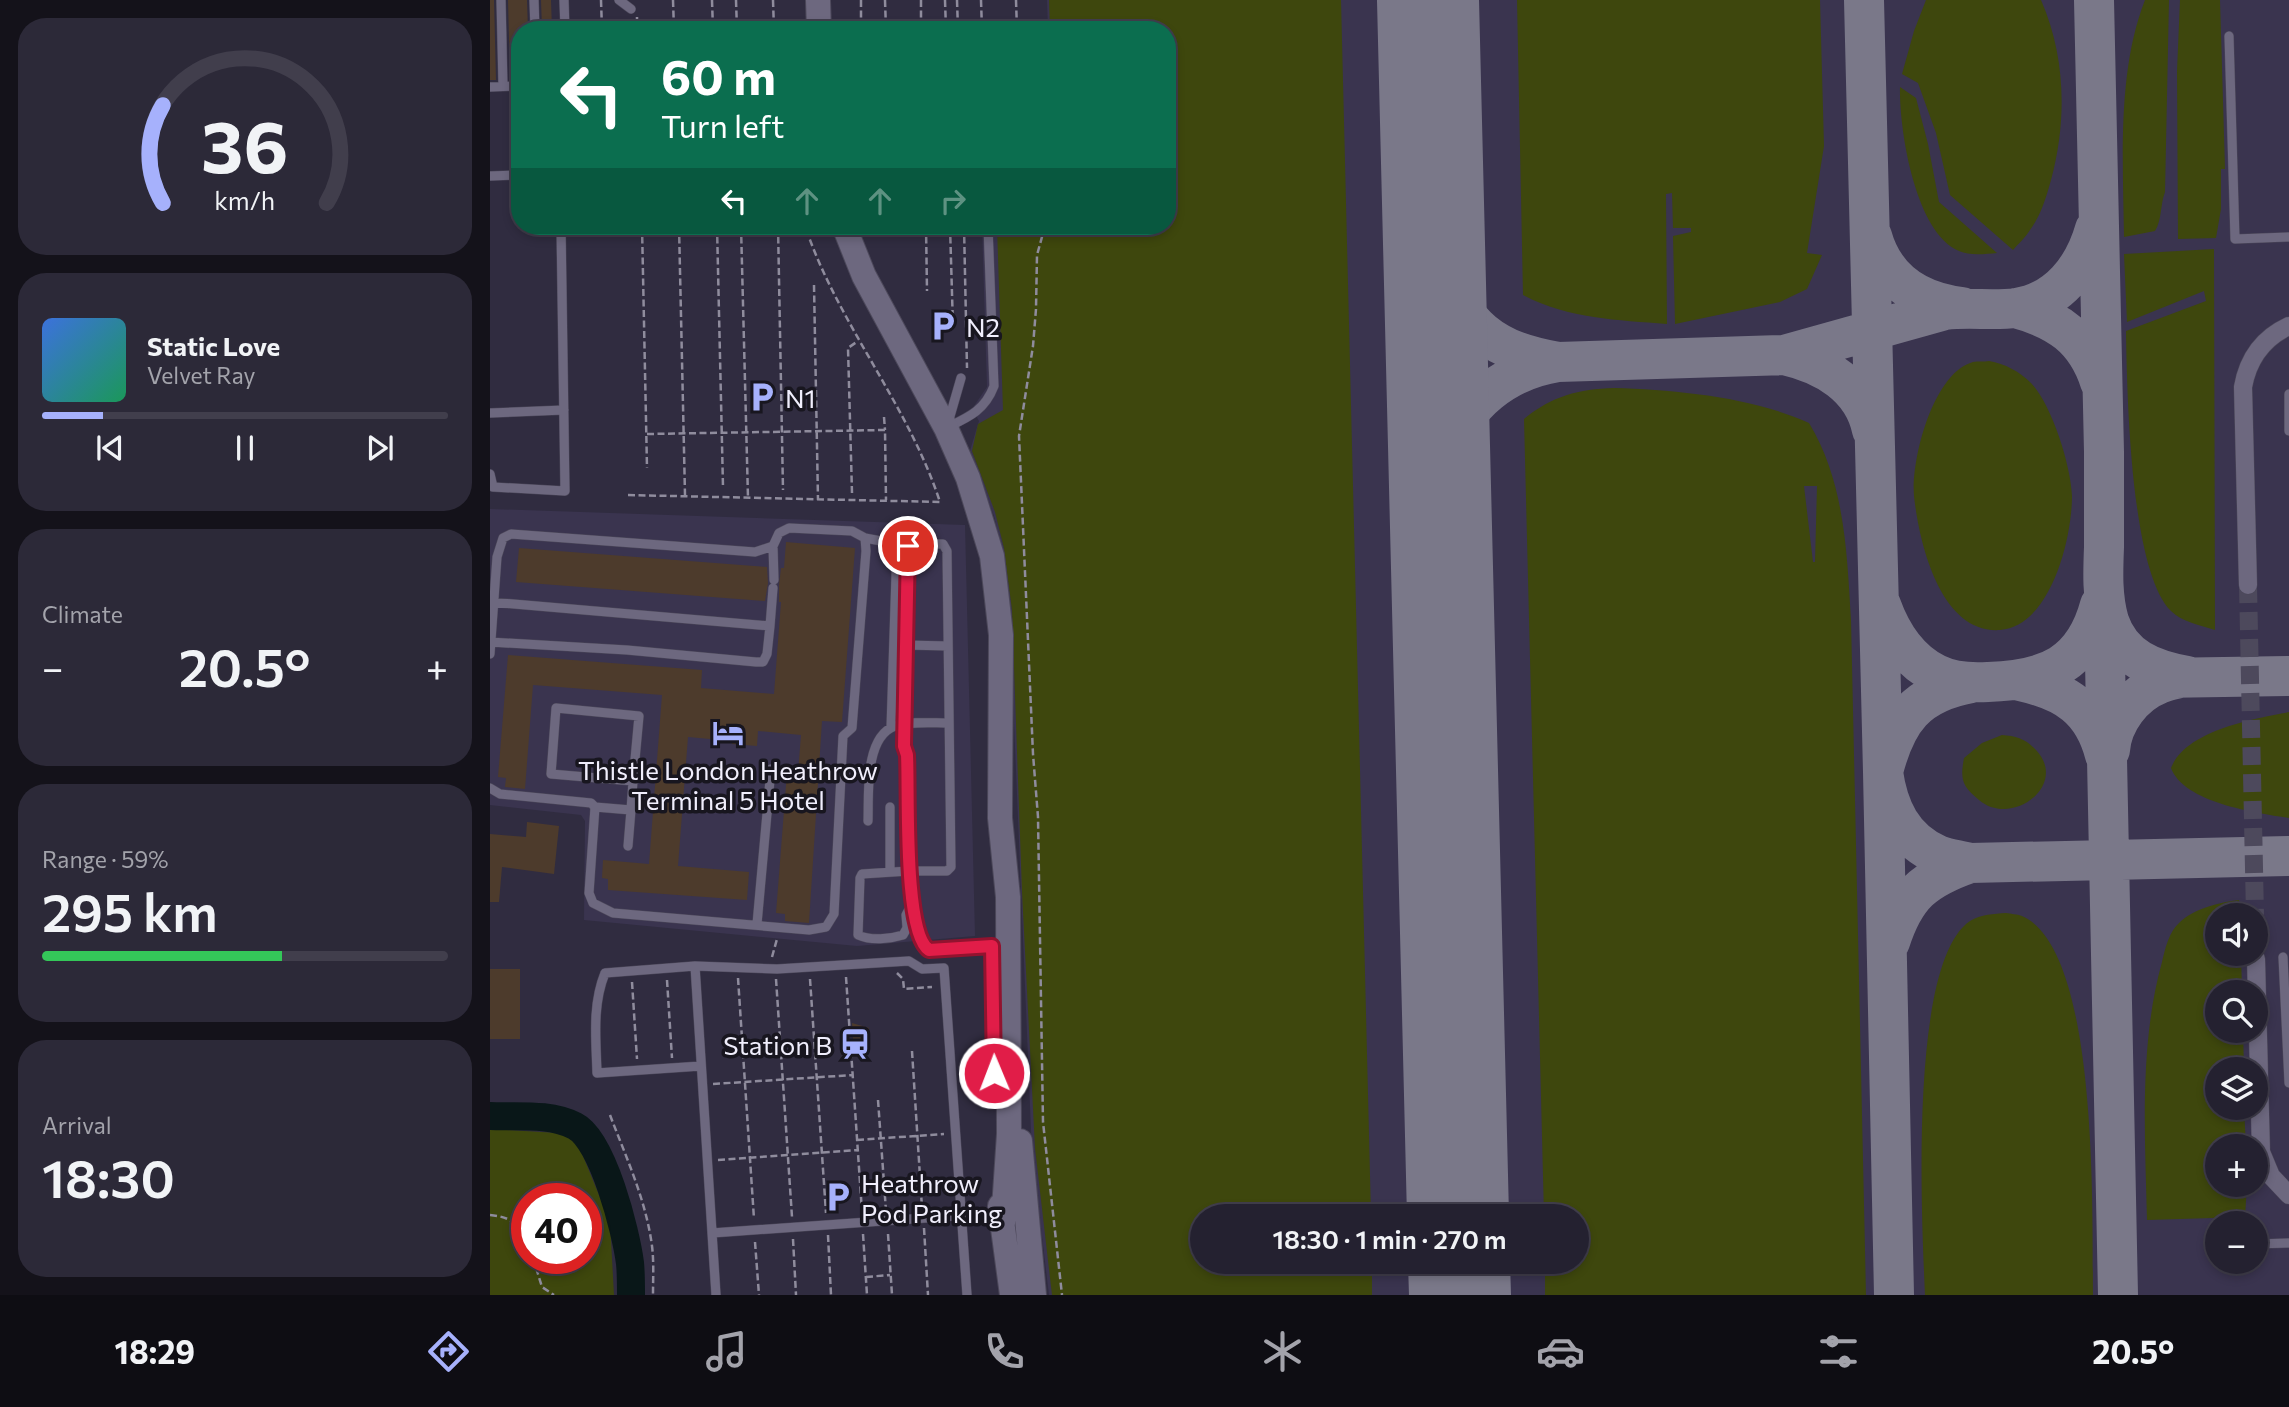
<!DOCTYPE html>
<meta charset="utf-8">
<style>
body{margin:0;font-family:Commissioner,sans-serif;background:#2c2938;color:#f1f3f6;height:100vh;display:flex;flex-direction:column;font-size:26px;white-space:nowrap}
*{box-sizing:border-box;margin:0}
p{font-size:23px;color:#a3a3ab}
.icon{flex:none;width:38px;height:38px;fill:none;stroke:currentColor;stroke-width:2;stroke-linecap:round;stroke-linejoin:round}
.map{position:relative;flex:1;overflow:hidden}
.drawer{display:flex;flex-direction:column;gap:18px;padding:18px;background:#14121a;width:490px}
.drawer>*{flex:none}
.top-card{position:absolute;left:21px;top:21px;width:665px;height:214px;border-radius:28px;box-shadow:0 4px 10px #0003,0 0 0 2px #413e4c;background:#0b6e4f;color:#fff;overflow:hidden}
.controls{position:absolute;left:1715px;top:903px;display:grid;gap:14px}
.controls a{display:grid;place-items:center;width:63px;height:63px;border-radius:50%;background:#242130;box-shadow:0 4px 10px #0003,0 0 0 2px #413e4c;font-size:35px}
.speed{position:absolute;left:21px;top:1183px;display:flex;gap:14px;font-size:35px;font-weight:700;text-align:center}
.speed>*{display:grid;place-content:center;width:91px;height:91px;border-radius:50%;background:#242130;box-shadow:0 4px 10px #0003,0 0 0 2px #413e4c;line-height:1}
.speed .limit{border:10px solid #d22;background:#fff;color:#111}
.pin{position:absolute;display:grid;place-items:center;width:60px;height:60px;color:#fff;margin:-30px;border:4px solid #fff;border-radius:50%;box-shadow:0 2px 7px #0007}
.me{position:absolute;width:77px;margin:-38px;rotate:359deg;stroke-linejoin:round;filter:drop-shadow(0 0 5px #0008)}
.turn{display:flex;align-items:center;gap:24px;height:147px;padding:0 35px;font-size:32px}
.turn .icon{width:91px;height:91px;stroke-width:2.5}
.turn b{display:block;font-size:49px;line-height:60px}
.lanes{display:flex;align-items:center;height:66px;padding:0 35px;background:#0003;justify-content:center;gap:35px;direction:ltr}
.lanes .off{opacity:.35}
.big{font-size:52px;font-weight:600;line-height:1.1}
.drawer .card{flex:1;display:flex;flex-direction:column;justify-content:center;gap:10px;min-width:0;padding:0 24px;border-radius:28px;background:#2c2938}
.drawer .dial{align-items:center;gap:0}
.dial svg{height:182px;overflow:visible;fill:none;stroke:#413e4c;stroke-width:7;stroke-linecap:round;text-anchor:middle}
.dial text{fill:#f1f3f6;stroke:none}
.song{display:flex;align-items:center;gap:21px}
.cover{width:84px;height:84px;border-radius:10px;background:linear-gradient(135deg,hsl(220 70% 55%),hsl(150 70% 35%))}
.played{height:7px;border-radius:4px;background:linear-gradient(90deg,#a6b1fc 15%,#413e4c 15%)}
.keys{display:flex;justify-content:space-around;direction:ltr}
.heat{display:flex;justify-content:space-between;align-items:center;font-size:38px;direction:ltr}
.charge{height:10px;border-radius:5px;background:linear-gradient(90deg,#34c759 59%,#413e4c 0)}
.trip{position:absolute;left:700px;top:1204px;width:399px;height:70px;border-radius:35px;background:#242130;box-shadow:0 4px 10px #0003,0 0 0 2px #413e4c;font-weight:600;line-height:70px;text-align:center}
.tab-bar{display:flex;height:112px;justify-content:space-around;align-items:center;background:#0e0d13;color:#a3a3ab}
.tab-bar .icon{width:49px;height:49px}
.tab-bar .selected{color:#a6b1fc}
.tab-bar b{font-size:32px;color:#f1f3f6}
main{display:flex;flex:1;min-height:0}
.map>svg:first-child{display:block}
.built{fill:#3a344f;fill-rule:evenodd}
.green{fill:#3e470d;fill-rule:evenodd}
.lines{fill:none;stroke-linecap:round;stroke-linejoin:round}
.river{stroke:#091718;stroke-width:28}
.taxiway{stroke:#7a7889;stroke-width:40}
.runway{stroke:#7a7889;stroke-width:102}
.building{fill:#4d3b2c}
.street-tunnel{stroke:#4d495c;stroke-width:18;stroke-dasharray:18 9;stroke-linecap:butt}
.lane-casing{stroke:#4c485a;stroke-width:10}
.street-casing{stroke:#4c485a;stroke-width:19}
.secondary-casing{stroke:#4c485a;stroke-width:26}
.path{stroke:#8f8c9d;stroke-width:2.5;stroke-dasharray:7 3.5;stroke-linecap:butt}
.lane{stroke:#6d687f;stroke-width:9}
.street{stroke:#6d687f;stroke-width:18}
.secondary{stroke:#6d687f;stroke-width:24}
.route-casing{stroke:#92132f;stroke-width:18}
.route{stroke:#e11d48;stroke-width:12}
.labels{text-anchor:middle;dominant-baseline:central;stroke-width:7;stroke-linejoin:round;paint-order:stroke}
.poi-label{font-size:26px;fill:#f0eefc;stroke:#18161f;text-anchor:start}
</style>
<main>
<section class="drawer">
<div class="card dial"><svg viewBox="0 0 100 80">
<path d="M14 69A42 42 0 1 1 86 69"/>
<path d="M14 69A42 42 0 0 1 14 26" stroke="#a6b1fc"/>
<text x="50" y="56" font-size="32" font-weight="700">36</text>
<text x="50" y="72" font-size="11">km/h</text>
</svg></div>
<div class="card">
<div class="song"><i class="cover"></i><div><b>Static Love</b><p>Velvet Ray</p></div></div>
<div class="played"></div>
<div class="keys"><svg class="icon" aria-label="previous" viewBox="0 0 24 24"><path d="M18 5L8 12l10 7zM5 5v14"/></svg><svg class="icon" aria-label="pause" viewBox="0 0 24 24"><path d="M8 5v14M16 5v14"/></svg><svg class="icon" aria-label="next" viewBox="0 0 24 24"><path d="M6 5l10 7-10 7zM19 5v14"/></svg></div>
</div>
<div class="card"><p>Climate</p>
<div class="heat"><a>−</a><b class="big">20.5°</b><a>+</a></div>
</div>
<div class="card"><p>Range · 59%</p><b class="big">295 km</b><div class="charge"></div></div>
<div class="card"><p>Arrival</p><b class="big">18:30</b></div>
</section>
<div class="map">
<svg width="1799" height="1295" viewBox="0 0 1799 1295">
<rect width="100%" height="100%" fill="#302c40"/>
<path class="built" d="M 557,0 L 1799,0 L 1799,1295 L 559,1295 L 542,1153 L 519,604 L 511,546 L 504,516 L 479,454 L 489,421 L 482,409 L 497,387 L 492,226 L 677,226 L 677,30 L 558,30 ZM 1727,915 L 1766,915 L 1766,954 L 1727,954 ZM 1727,992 L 1766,992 L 1766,1031 L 1727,1031 ZM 1727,1069 L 1766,1069 L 1766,1108 L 1727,1108 ZM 1727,1146 L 1766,1146 L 1766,1185 L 1727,1185 ZM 712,1216 L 1087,1216 L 1087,1262 L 712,1262 ZM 1727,1223 L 1766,1223 L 1766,1262 L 1727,1262 Z
M 0,509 L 475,525 L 485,936 L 367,946 L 94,920 L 95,821 L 91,815 L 0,805 Z"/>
<path class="green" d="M 559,0 L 851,0 L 881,1216 L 712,1216 L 712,1262 L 882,1262 L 882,1295 L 562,1295 L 545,1148 L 532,892 L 522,610 L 514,548 L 505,512 L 482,451 L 488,424 L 513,410 L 507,226 L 677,226 L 677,30 L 560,30 Z
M 1027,0 L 1330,0 L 1334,146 L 1317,253 L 1332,255 L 1317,289 L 1290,302 L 1185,324 L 1183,236 L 1201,232 L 1201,228 L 1183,228 L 1182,193 L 1176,194 L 1177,324 C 1128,320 1078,319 1033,295 Z
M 1436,0 L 1551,0 C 1576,57 1577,121 1561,180 C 1556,198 1551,215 1540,230 C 1536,237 1528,244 1523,250 L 1460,195 L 1446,133 L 1428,83 L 1412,74 L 1424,31 Z
M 1655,0 L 1679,0 L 1675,192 C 1670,205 1672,220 1665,231 L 1634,237 C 1633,161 1627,71 1655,0 Z
M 1690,0 L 1730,0 L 1735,169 L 1731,169 L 1731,209 L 1726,238 L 1688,239 L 1687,71 Z
M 1410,87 L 1426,98 L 1438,144 L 1449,202 L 1507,253 C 1495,254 1480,256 1469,251 C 1425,233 1409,129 1410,87 Z
M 1724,249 L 1725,630 C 1710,625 1692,622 1681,611 C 1640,571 1637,390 1636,331 L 1716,301 L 1714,291 L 1637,322 L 1634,254 Z
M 1499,361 C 1515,364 1529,371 1541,383 C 1562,405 1581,466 1582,496 C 1582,538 1561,626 1510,630 C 1450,634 1429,542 1424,496 C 1421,459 1443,373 1483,362 C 1488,361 1494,362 1499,361 Z
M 1124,388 C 1187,390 1262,397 1319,423 C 1355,482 1357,554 1361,620 L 1376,1295 L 1055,1295 L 1055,1262 L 1087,1262 L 1087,1216 L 1054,1216 L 1034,419 C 1062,396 1089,389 1124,388 ZM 1314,486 L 1327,486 L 1325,562 L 1323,562 Z
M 1799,712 L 1799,818 C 1767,813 1694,803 1681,768 C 1696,730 1764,719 1799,712 Z
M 1512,735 C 1526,736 1536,739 1546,750 C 1579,785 1522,828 1489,800 C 1472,786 1470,780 1474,758 L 1492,743 Z
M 1749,900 L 1750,915 L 1727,915 L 1727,954 L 1751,954 L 1752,992 L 1727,992 L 1727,1031 L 1753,1031 L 1754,1069 L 1727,1069 L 1727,1108 L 1754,1108 L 1756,1146 L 1727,1146 L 1727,1185 L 1757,1185 L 1755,1217 L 1657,1220 C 1655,1134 1649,1045 1672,962 C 1675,949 1679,932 1689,923 C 1703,909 1730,902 1749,900 Z
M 1516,913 C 1521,914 1527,914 1532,916 C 1610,950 1602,1219 1603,1295 L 1435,1295 C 1432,1222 1418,963 1480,921 C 1491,914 1504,914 1516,913 Z
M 0,1129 L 84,1134 L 120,1222 L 124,1295 L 0,1295 ZM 37,1199 L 96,1199 L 96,1258 L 37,1258 Z"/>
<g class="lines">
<path class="river" d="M 0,1116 C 28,1117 60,1113 85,1126 C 113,1140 136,1232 140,1263 C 141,1273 141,1284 141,1295"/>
<path class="taxiway" d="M 1374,0 L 1393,772 C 1398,808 1412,839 1448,855 C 1457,859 1469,860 1480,863 L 1799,856
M 1604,0 C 1607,151 1611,301 1614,452 C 1614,484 1614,516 1614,547 C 1613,572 1612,597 1619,621 C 1631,658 1663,670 1697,676
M 1382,236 C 1394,280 1429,302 1472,307
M 943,248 C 972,319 988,348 1068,362
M 1525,308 C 1567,319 1596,338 1610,382
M 1294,355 L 1455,310 C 1479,307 1503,311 1526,308 C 1568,302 1594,268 1605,229
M 949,509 C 954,491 954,473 958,455 C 972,403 1017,370 1068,362 L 1294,355 C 1334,364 1373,386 1382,430
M 1391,605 C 1401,633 1418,660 1446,674 C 1462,682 1481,683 1498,682 C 1557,680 1594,665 1610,605
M 1614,613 L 1628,1295
M 1669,678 L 1799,676
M 1530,681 C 1575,691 1603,708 1615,755
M 1620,750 C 1622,722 1643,694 1669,684 C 1678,680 1688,679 1697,676
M 1400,942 C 1415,895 1434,879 1480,863
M 1404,1295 L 1393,772 C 1406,720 1426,693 1481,683"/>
<path class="runway" d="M 938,0 L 968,1216
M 969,1262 L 970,1295"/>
</g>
<path class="building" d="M 0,0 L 4,0 L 6,80 L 0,80 Z
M 18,0 L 37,0 L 38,30 L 30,30 L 30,79 L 20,79 Z
M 51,0 L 61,0 L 62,30 L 52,30 Z
M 296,542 L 365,548 L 352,722 L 332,721 L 319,923 L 295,921 L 295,914 L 286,913 L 297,772 L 308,773 L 311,735 L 268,731 L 267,746 L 242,744 L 242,741 L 198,737 L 188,866 L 259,872 L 257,900 L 118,890 L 118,879 L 112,878 L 113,860 L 159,864 L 172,695 L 43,685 L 35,789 L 15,787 L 16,778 L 8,777 L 18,655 L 212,670 L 211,688 L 284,694 L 291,602 L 289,602 L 289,585 L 291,568 L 294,568 Z
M 29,548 L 277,567 L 278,583 L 275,601 L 26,582 Z
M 37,822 L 69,826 L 64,874 L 12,867 L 9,902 L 0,902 L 0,834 L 36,837 Z
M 0,969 L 30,969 L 30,1039 L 0,1039 Z
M 362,1023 L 379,1028 L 380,1045 L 364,1054 Z"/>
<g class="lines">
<path class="street-tunnel" d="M 1758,585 L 1765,915"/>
<defs>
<path id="lane" d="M 11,0 L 13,86
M 44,0 L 45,30
M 74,0 L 75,30
M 129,0 L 141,9
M 1739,36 L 1745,239 L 1799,237
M 0,87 L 30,86
M 0,176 L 30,175
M 1799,394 L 1799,431
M 0,413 L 74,410
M 458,423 L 471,378
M 458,427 C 479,417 495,410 504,386 L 498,226
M 0,474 L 3,487 L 75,491 L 71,226
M 375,538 L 418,546 L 424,544 L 453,544 L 457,551 L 461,867 L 457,871 L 419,871 L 418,764 L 414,746 L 418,546
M 283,546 L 284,580
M 0,602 L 280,626 L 277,654 L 273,662 L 266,662 L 137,650 L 0,642
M 280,626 L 283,588
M 416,645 L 458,646
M 0,654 L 7,557 L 13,538 L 21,534 L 265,552 L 283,546 L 289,533 L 299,528 L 362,531 L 375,538 L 376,551 L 362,728 L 353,736 L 344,914 L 336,927 L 319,930 L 123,913 L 103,903 L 99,893 L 105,807 L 101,803 L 10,794 L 0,788
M 401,727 L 407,544
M 105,807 L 141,810 L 143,781 L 61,774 L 66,708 L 149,716 L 143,781
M 400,807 L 400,872
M 378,821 C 379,795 374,737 405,726 C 421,721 441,723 459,723
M 138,846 L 141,810
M 423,902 L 416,915 L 417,928 L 413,935 C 400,939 381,941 368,935 L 370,878 L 372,874 L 419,871 L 429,935 L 435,948 L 443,951 L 502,946
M 267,924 L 281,769
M 1793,957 L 1799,1083
M 205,966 L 226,1295
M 211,1066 L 107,1073 C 106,1039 102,1005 115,973 L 205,966 L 287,969 L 419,961 L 432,969 L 454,968 L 477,1295
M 222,1233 L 478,1215
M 1766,1244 L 1799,1243"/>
<path id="street" d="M 1758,585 L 1753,387 C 1758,359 1773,338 1799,326
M 1766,959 L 1771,1152 L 1781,1176 L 1799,1195"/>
<path id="secondary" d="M 328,0 L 329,30
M 354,226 L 374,276 L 456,428 L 478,478 L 502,556 L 511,635 L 510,818 L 518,897 L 519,1134 L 513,1223
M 530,1141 L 544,1295
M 510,1206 L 522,1295"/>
</defs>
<use href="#lane" class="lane-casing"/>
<use href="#street" class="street-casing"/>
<use href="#secondary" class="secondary-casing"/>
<path class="path" d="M 111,0 L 112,30
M 183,0 L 184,30
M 222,0 L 223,30
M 246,0 L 247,30
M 283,0 L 284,30
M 371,0 L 371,30
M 395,0 L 396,30
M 431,0 L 431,30
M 455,0 L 456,30
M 467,0 L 468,30
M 491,0 L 492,30
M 526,0 L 527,30
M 147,17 L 147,30
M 127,30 L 147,29
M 152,226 L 157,468
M 189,226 L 195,495
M 227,226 L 233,487
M 251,226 L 258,498
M 288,226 L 293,490
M 436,226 L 437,291
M 460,226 L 463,327
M 474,226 L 477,368
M 555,226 L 547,255 L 546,309 L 543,346 L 529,436 L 543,754 L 548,817 L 553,1122 L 572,1295
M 324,285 L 328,500
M 394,417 L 395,430
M 157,434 L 395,430 L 396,500
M 362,493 L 358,348 L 368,341
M 138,495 L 450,502 C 418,404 348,324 315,226
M 282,957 L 287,939
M 407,973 L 413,979 L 414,989 L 442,987
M 356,977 L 372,1212
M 248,978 L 264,1219
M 286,979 L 302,1217
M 320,979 L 336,1213
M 177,980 L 182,1058
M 142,982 L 147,1059
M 422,1051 L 432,1208
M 223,1084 L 363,1075
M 388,1100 L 396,1211
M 120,1115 C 136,1157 156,1200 162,1246 C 164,1262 163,1279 163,1295
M 367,1140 L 454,1134
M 228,1160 L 367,1150
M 0,1215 C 22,1217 28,1224 37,1242
M 434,1228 L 438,1295
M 373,1234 L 377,1295
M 398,1234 L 402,1295
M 338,1235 L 341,1295
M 303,1239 L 306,1295
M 265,1242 L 269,1295
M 43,1258 L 52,1287 L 64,1295
M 376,1277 L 400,1275"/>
<use href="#lane" class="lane"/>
<use href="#street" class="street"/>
<use href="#secondary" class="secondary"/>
</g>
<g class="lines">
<defs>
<path id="route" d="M 418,546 L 414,746 L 417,755 C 419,789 413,933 439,950 L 502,946 L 504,1073"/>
</defs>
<use href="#route" class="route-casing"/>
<use href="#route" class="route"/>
</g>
<defs>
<symbol id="parking-bare" viewBox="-9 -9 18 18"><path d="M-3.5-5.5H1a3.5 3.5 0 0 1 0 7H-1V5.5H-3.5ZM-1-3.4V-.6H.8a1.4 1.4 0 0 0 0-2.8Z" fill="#a6b1fc" stroke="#18161f" stroke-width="2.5" paint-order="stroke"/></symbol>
<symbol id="hotel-bare" viewBox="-9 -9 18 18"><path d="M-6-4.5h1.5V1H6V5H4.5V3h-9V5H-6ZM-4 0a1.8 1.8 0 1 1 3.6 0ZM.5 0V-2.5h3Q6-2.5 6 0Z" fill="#a6b1fc" stroke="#18161f" stroke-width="2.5" paint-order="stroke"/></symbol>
<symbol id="station-bare" viewBox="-9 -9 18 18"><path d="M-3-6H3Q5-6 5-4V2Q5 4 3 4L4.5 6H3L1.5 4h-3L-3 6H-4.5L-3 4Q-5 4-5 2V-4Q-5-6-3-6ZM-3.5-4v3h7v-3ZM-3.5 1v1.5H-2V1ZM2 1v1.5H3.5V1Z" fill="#a6b1fc" stroke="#18161f" stroke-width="2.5" paint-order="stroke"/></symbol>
</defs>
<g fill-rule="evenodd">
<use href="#parking-bare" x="431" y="304" width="44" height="44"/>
<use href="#parking-bare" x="250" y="375" width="44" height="44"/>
<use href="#hotel-bare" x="216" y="711" width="44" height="44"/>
<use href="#station-bare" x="343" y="1022" width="44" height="44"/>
<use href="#parking-bare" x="326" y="1175" width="44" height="44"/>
</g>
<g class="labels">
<g class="poi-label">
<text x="476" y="326">N2</text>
<text x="295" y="397">N1</text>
<text x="238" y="769" text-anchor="middle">Thistle London Heathrow<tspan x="238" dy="30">Terminal 5 Hotel</tspan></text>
<text x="342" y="1044" text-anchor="end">Station B</text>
<text x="371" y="1182">Heathrow<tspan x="371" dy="30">Pod Parking</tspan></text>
</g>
</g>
</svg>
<div class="controls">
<a><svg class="icon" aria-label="sound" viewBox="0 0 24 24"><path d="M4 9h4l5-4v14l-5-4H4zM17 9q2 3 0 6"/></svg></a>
<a><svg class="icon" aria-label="search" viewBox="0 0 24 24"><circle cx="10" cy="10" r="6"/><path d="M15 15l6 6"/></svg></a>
<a><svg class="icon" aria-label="layers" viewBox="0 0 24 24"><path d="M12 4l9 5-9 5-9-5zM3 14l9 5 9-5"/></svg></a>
<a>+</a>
<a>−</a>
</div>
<div class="speed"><div class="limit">40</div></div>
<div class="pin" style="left:418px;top:546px;background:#d93025"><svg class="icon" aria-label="arrive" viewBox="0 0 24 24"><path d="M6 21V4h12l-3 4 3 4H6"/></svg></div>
<svg class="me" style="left:504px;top:1073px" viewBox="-20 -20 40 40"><circle r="17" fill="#e11d48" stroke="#fff" stroke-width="3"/><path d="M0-11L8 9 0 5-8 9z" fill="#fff"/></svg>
<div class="trip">18:30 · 1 min · 270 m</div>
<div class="top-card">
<div class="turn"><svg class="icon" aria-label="left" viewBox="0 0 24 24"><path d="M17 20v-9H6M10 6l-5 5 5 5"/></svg><div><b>60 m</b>Turn left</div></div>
<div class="lanes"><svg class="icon" aria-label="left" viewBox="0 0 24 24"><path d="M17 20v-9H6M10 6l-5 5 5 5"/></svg><svg class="icon off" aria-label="ahead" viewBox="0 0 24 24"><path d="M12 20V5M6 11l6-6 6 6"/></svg><svg class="icon off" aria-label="ahead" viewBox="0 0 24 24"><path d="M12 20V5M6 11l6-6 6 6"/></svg><svg class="icon off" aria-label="right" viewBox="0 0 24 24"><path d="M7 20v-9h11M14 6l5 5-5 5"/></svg></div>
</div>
</div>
</main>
<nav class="tab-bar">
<b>18:29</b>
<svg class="icon selected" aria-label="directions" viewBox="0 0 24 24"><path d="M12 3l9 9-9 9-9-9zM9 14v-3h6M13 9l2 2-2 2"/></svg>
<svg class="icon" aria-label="music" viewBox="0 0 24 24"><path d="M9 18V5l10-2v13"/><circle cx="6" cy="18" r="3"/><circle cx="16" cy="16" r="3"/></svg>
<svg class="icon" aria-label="phone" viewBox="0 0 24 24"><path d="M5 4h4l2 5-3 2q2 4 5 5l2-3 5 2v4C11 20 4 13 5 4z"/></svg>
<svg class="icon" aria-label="climate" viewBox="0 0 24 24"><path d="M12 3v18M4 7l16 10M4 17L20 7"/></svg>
<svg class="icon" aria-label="car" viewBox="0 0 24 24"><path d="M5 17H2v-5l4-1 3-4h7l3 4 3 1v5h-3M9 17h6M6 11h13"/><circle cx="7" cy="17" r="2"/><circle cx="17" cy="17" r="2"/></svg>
<svg class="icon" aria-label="filters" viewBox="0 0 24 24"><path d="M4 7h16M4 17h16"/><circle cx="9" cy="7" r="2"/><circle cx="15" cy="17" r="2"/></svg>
<b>20.5°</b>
</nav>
